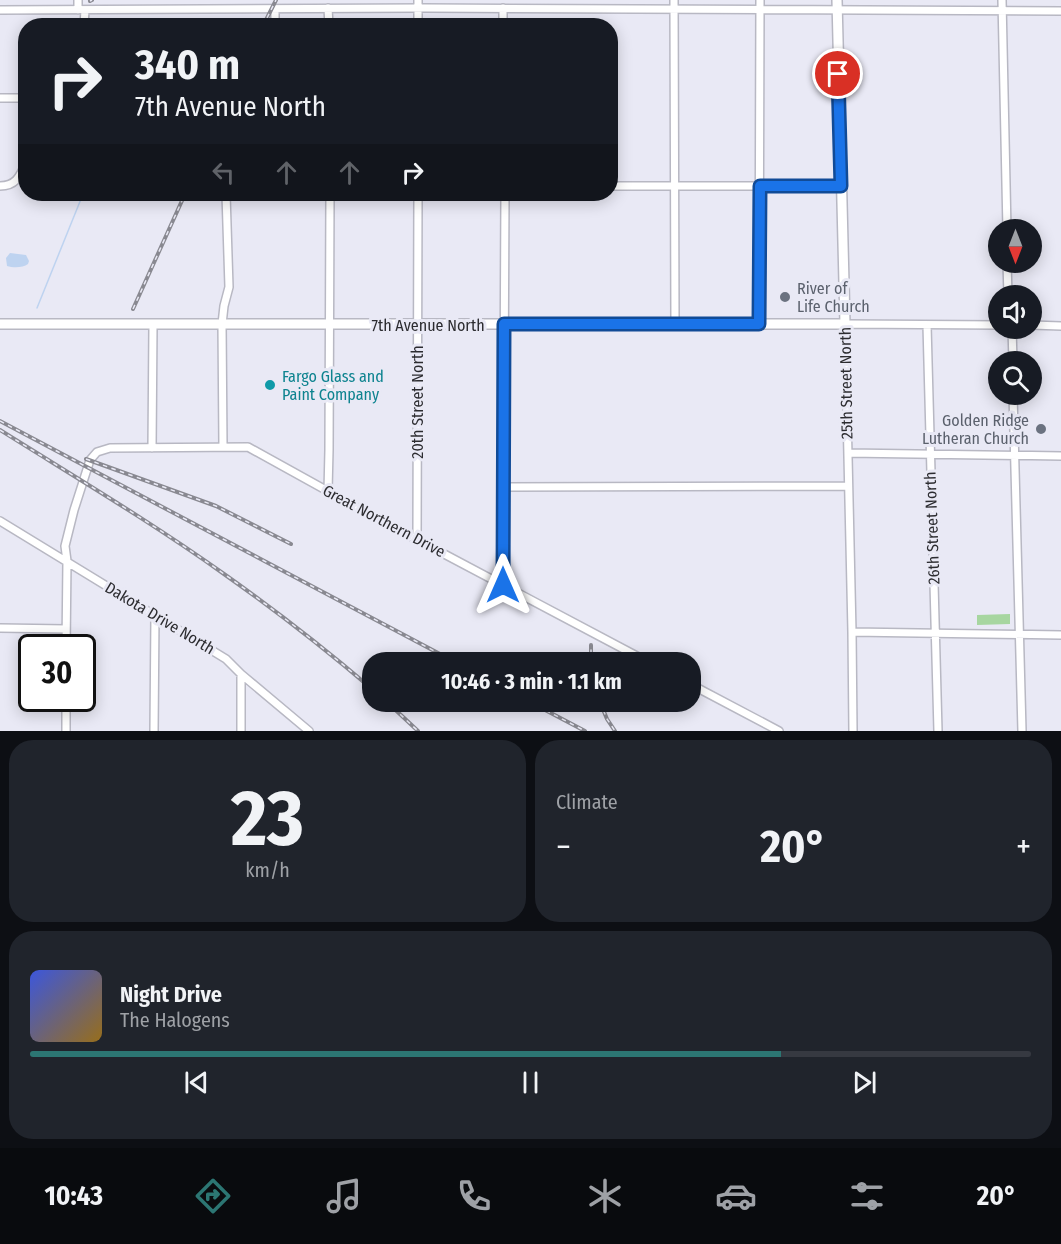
<!DOCTYPE html>
<meta charset="utf-8">
<style>
body{margin:0;font-family:"Fira Sans Condensed",sans-serif;background:#20242c;color:#f1f3f6;height:100vh;display:flex;flex-direction:column;font-size:22px;white-space:nowrap}
*{box-sizing:border-box;margin:0}
p{font-size:20px;color:#9ea1a6}
.icon{flex:none;width:33px;height:33px;fill:none;stroke:currentColor;stroke-width:2;stroke-linecap:round;stroke-linejoin:round}
.map{position:relative;height:731px;overflow:hidden}
.panel{display:flex;flex-direction:column;gap:9px;padding:9px;background:#0d0f14;flex:1}
.panel>*{flex:none}
.top-card{position:absolute;left:18px;top:18px;width:600px;height:183px;border-radius:24px;box-shadow:0 3px 15px #0003;background:#171b24;color:#f1f3f6;overflow:hidden}
.needle{width:39px;rotate:180deg}
.fabs{position:absolute;left:988px;top:219px;display:grid;gap:12px}
.fabs a{display:grid;place-items:center;width:54px;height:54px;border-radius:50%;background:#171b24;box-shadow:0 3px 15px #0003;font-size:30px}
.speed{position:absolute;left:18px;top:634px;display:flex;gap:12px;font-size:30px;font-weight:700;text-align:center}
.speed>*{display:grid;place-content:center;width:78px;height:78px;border-radius:50%;background:#171b24;box-shadow:0 3px 15px #0003;line-height:1}
.speed .limit{border:3px solid #111;border-radius:9px;background:#fff;color:#111}
.pin{position:absolute;display:grid;place-items:center;width:51px;height:51px;color:#fff;margin:-26px;border:3px solid #fff;border-radius:50%;box-shadow:0 2px 6px #0007}
.me{position:absolute;width:66px;margin:-33px;rotate:0deg;stroke-linejoin:round;filter:drop-shadow(0 0 4px #0008)}
.turn{display:flex;align-items:center;gap:21px;height:126px;padding:0 18px;font-size:27px}
.turn .icon{width:78px;height:78px;stroke-width:2.5}
.turn b{display:block;font-size:42px;line-height:51px}
.lanes{display:flex;align-items:center;height:57px;padding:0 18px;background:#0003;justify-content:center;gap:30px;direction:ltr}
.lanes .off{opacity:.35}
.big{font-size:45px;font-weight:700;line-height:1.1}
.panel .card{flex:1;display:flex;flex-direction:column;justify-content:center;gap:9px;min-width:0;padding:0 21px;border-radius:24px;background:#20242c}
.panel .dial{align-items:center;gap:0}
.dial b{font-size:78px;line-height:1}
.song{display:flex;align-items:center;gap:18px}
.cover{width:72px;height:72px;border-radius:9px;background:linear-gradient(135deg,hsl(230 70% 55%),hsl(40 70% 35%))}
.played{height:6px;border-radius:3px;background:linear-gradient(90deg,#2c7673 75%,#363941 75%)}
.keys{display:flex;justify-content:space-around;direction:ltr}
.heat{display:flex;justify-content:space-between;align-items:center;font-size:33px;direction:ltr}
.panel .tiles{flex:1;display:grid;gap:9px;grid-template-columns:1fr 1fr}
.card:last-child{grid-column:span 2}
.trip{position:absolute;left:362px;top:652px;width:339px;height:60px;border-radius:24px;background:#171b24;box-shadow:0 3px 15px #0003;font-weight:700;line-height:60px;text-align:center}
.menu{display:flex;height:96px;justify-content:space-around;align-items:center;background:#090b0e;color:#9ea1a6}
.menu .icon{width:42px;height:42px}
.menu .active{color:#2c7673}
.menu b{font-size:27px;color:#f1f3f6}
.map>svg:first-child{display:block}
.green{fill:#a7d6a0}
.water{fill:#bed3f0}
.lines{fill:none;stroke-linecap:round;stroke-linejoin:round}
.stream{stroke:#bed3f0;stroke-width:1.5}
.minor-casing{stroke:#b8b8c3;stroke-width:10}
.major-casing{stroke:#b8b8c3;stroke-width:12}
.minor{stroke:#fff;stroke-width:7}
.major{stroke:#fff;stroke-width:9}
.rail-casing{stroke:#898991;stroke-width:4}
.rail{stroke:#e9e9f5;stroke-width:1.5;stroke-dasharray:4.5;stroke-linecap:butt}
.route-casing{stroke:#114b97;stroke-width:15}
.route{stroke:#1a73e8;stroke-width:10}
.worship-dot{fill:#6b7280;stroke:#e9e9f5;stroke-width:2}
.culture-dot{fill:#0f9aa8;stroke:#e9e9f5;stroke-width:2}
.labels{text-anchor:middle;dominant-baseline:central;stroke-width:6;stroke-linejoin:round;paint-order:stroke}
.worship-label{font-size:16px;fill:#5b616d;stroke:#e9e9f5;text-anchor:start}
.street-label{font-size:16px;fill:#2c2c30;stroke:#e9e9f5}
.culture-label{font-size:16px;fill:#0d838f;stroke:#e9e9f5;text-anchor:start}
</style>
<div class="map">
<svg width="1061" height="731" viewBox="0 0 1061 731">
<rect width="100%" height="100%" fill="#e9e9f5"/>
<path class="green" d="M 1010,614 L 1010,624 L 977,625 L 977,615 Z"/>
<path class="water" d="M 10,253 L 26,255 L 29,261 L 28,264 C 23,268 13,268 7,266 L 6,258 Z"/>
<g class="lines">
<path class="stream" d="M 37,308 L 83,194"/>
<defs>
<path id="minor" d="M 674,0 L 675,325
M 1002,0 L 1007,230
M 328,8 L 329,26
M 503,8 L 503,26
M 275,9 L 275,26
M 0,10 L 425,8 L 1061,11
M 78,10 L 78,0
M 84,26 L 85,10
M 418,26 L 418,0
M 0,98 L 26,98
M 0,186 C 16,186 20,176 26,163
M 610,186 L 841,186
M 1007,262 L 1008,296
M 759,325 L 760,0
M 927,325 L 938,731
M 1032,325 L 1061,326
M 1012,328 L 1013,362
M 1013,394 L 1022,731
M 223,447 L 222,324 L 224,306 L 229,287 L 226,194
M 152,448 L 153,325
M 848,453 L 1061,456
M 504,487 L 848,486
M 328,491 L 329,450 L 330,194
M 0,521 L 226,659 L 241,674 L 309,731
M 417,539 L 418,194
M 503,584 L 505,194
M 0,628 L 66,629
M 852,632 L 1061,635
M 66,648 L 67,561 L 65,546 L 74,510 L 90,460 L 97,452 L 110,448 L 248,447 L 380,520 L 650,663
M 241,674 L 241,731
M 690,684 L 779,731
M 66,731 L 66,699
M 154,731 L 155,615
M 853,731 L 852,632 L 845,324 L 999,325"/>
<path id="major" d="M 0,324 L 845,324 L 837,0"/>
</defs>
<use href="#minor" class="minor-casing"/>
<use href="#major" class="major-casing"/>
<use href="#minor" class="minor"/>
<use href="#major" class="major"/>
<defs>
<path id="rail" d="M 90,1 L 92,0
M 263,26 L 276,0
M 133,309 L 185,194
M 0,421 L 457,663
M 0,430 C 75,477 151,522 224,574 C 275,610 324,648 372,689
M 86,459 L 216,506 L 291,544
M 591,663 L 591,645
M 387,702 L 418,731
M 530,702 L 585,731
M 600,702 L 607,719 L 615,731"/>
</defs>
<use href="#rail" class="rail-casing"/>
<use href="#rail" class="rail"/>
</g>
<g class="lines">
<defs>
<path id="route" d="M 503,585 L 504,324 L 759,324 L 760,186 L 841,186 L 838,74"/>
</defs>
<use href="#route" class="route-casing"/>
<use href="#route" class="route"/>
</g>
<g class="worship-dot">
<circle cx="785" cy="297" r="6"/>
<circle cx="1041" cy="429" r="6"/>
</g>
<circle class="culture-dot" cx="270" cy="385" r="6"/>
<g class="labels">
<g class="worship-label">
<text x="797" y="288">River of<tspan x="797" dy="18">Life Church</tspan></text>
<text x="1029" y="420" text-anchor="end">Golden Ridge<tspan x="1029" dy="18">Lutheran Church</tspan></text>
</g>
<g class="street-label">
<text x="428" y="325">7th Avenue North</text>
<text transform="translate(846 383) rotate(-91)">25th Street North</text>
<text transform="translate(417 402) rotate(-90)">20th Street North</text>
<text transform="translate(384 521) rotate(28)">Great Northern Drive</text>
<text transform="translate(932 528) rotate(-92)">26th Street North</text>
<text transform="translate(160 618) rotate(31)">Dakota Drive North</text>
</g>
<g class="culture-label">
<text x="282" y="376">Fargo Glass and<tspan x="282" dy="18">Paint Company</tspan></text>
</g>
</g>
</svg>
<div class="fabs">
<a><svg class="needle" viewBox="-14 -14 28 28"><path d="M0-13l5 13h-10z" fill="#e53935"/><path d="M0 13l5-13h-10z" fill="#9ea1a6"/></svg></a>
<a><svg class="icon" aria-label="sound" viewBox="0 0 24 24"><path d="M4 9h4l5-4v14l-5-4H4zM17 9q2 3 0 6"/></svg></a>
<a><svg class="icon" aria-label="search" viewBox="0 0 24 24"><circle cx="10" cy="10" r="6"/><path d="M15 15l6 6"/></svg></a>
</div>
<div class="speed"><div class="limit">30</div></div>
<div class="pin" style="left:838px;top:74px;background:#d93025"><svg class="icon" aria-label="arrive" viewBox="0 0 24 24"><path d="M6 21V4h12l-3 4 3 4H6"/></svg></div>
<svg class="me" style="left:503px;top:585px" viewBox="-20 -20 40 40"><path d="M0-17L14 15 0 8-14 15z" fill="#1a73e8" stroke="#fff" stroke-width="4"/></svg>
<div class="trip">10:46 · 3 min · 1.1 km</div>
<div class="top-card">
<div class="turn"><svg class="icon" aria-label="right" viewBox="0 0 24 24"><path d="M7 20v-9h11M14 6l5 5-5 5"/></svg><div><b>340 m</b>7th Avenue North</div></div>
<div class="lanes"><svg class="icon off" aria-label="left" viewBox="0 0 24 24"><path d="M17 20v-9H6M10 6l-5 5 5 5"/></svg><svg class="icon off" aria-label="ahead" viewBox="0 0 24 24"><path d="M12 20V5M6 11l6-6 6 6"/></svg><svg class="icon off" aria-label="ahead" viewBox="0 0 24 24"><path d="M12 20V5M6 11l6-6 6 6"/></svg><svg class="icon" aria-label="right" viewBox="0 0 24 24"><path d="M7 20v-9h11M14 6l5 5-5 5"/></svg></div>
</div>
</div>
<section class="panel">
<div class="tiles">
<div class="card dial"><b>23</b><p>km/h</p></div>
<div class="card"><p>Climate</p>
<div class="heat"><a>−</a><b class="big">20°</b><a>+</a></div>
</div>
<div class="card">
<div class="song"><i class="cover"></i><div><b>Night Drive</b><p>The Halogens</p></div></div>
<div class="played"></div>
<div class="keys"><svg class="icon" aria-label="previous" viewBox="0 0 24 24"><path d="M18 5L8 12l10 7zM5 5v14"/></svg><svg class="icon" aria-label="pause" viewBox="0 0 24 24"><path d="M8 5v14M16 5v14"/></svg><svg class="icon" aria-label="next" viewBox="0 0 24 24"><path d="M6 5l10 7-10 7zM19 5v14"/></svg></div>
</div>
</div>
</section>
<nav class="menu">
<b>10:43</b>
<svg class="icon active" aria-label="directions" viewBox="0 0 24 24"><path d="M12 3l9 9-9 9-9-9zM9 14v-3h6M13 9l2 2-2 2"/></svg>
<svg class="icon" aria-label="music" viewBox="0 0 24 24"><path d="M9 18V5l10-2v13"/><circle cx="6" cy="18" r="3"/><circle cx="16" cy="16" r="3"/></svg>
<svg class="icon" aria-label="phone" viewBox="0 0 24 24"><path d="M5 4h4l2 5-3 2q2 4 5 5l2-3 5 2v4C11 20 4 13 5 4z"/></svg>
<svg class="icon" aria-label="climate" viewBox="0 0 24 24"><path d="M12 3v18M4 7l16 10M4 17L20 7"/></svg>
<svg class="icon" aria-label="car" viewBox="0 0 24 24"><path d="M5 17H2v-5l4-1 3-4h7l3 4 3 1v5h-3M9 17h6M6 11h13"/><circle cx="7" cy="17" r="2"/><circle cx="17" cy="17" r="2"/></svg>
<svg class="icon" aria-label="filters" viewBox="0 0 24 24"><path d="M4 7h16M4 17h16"/><circle cx="9" cy="7" r="2"/><circle cx="15" cy="17" r="2"/></svg>
<b>20°</b>
</nav>
